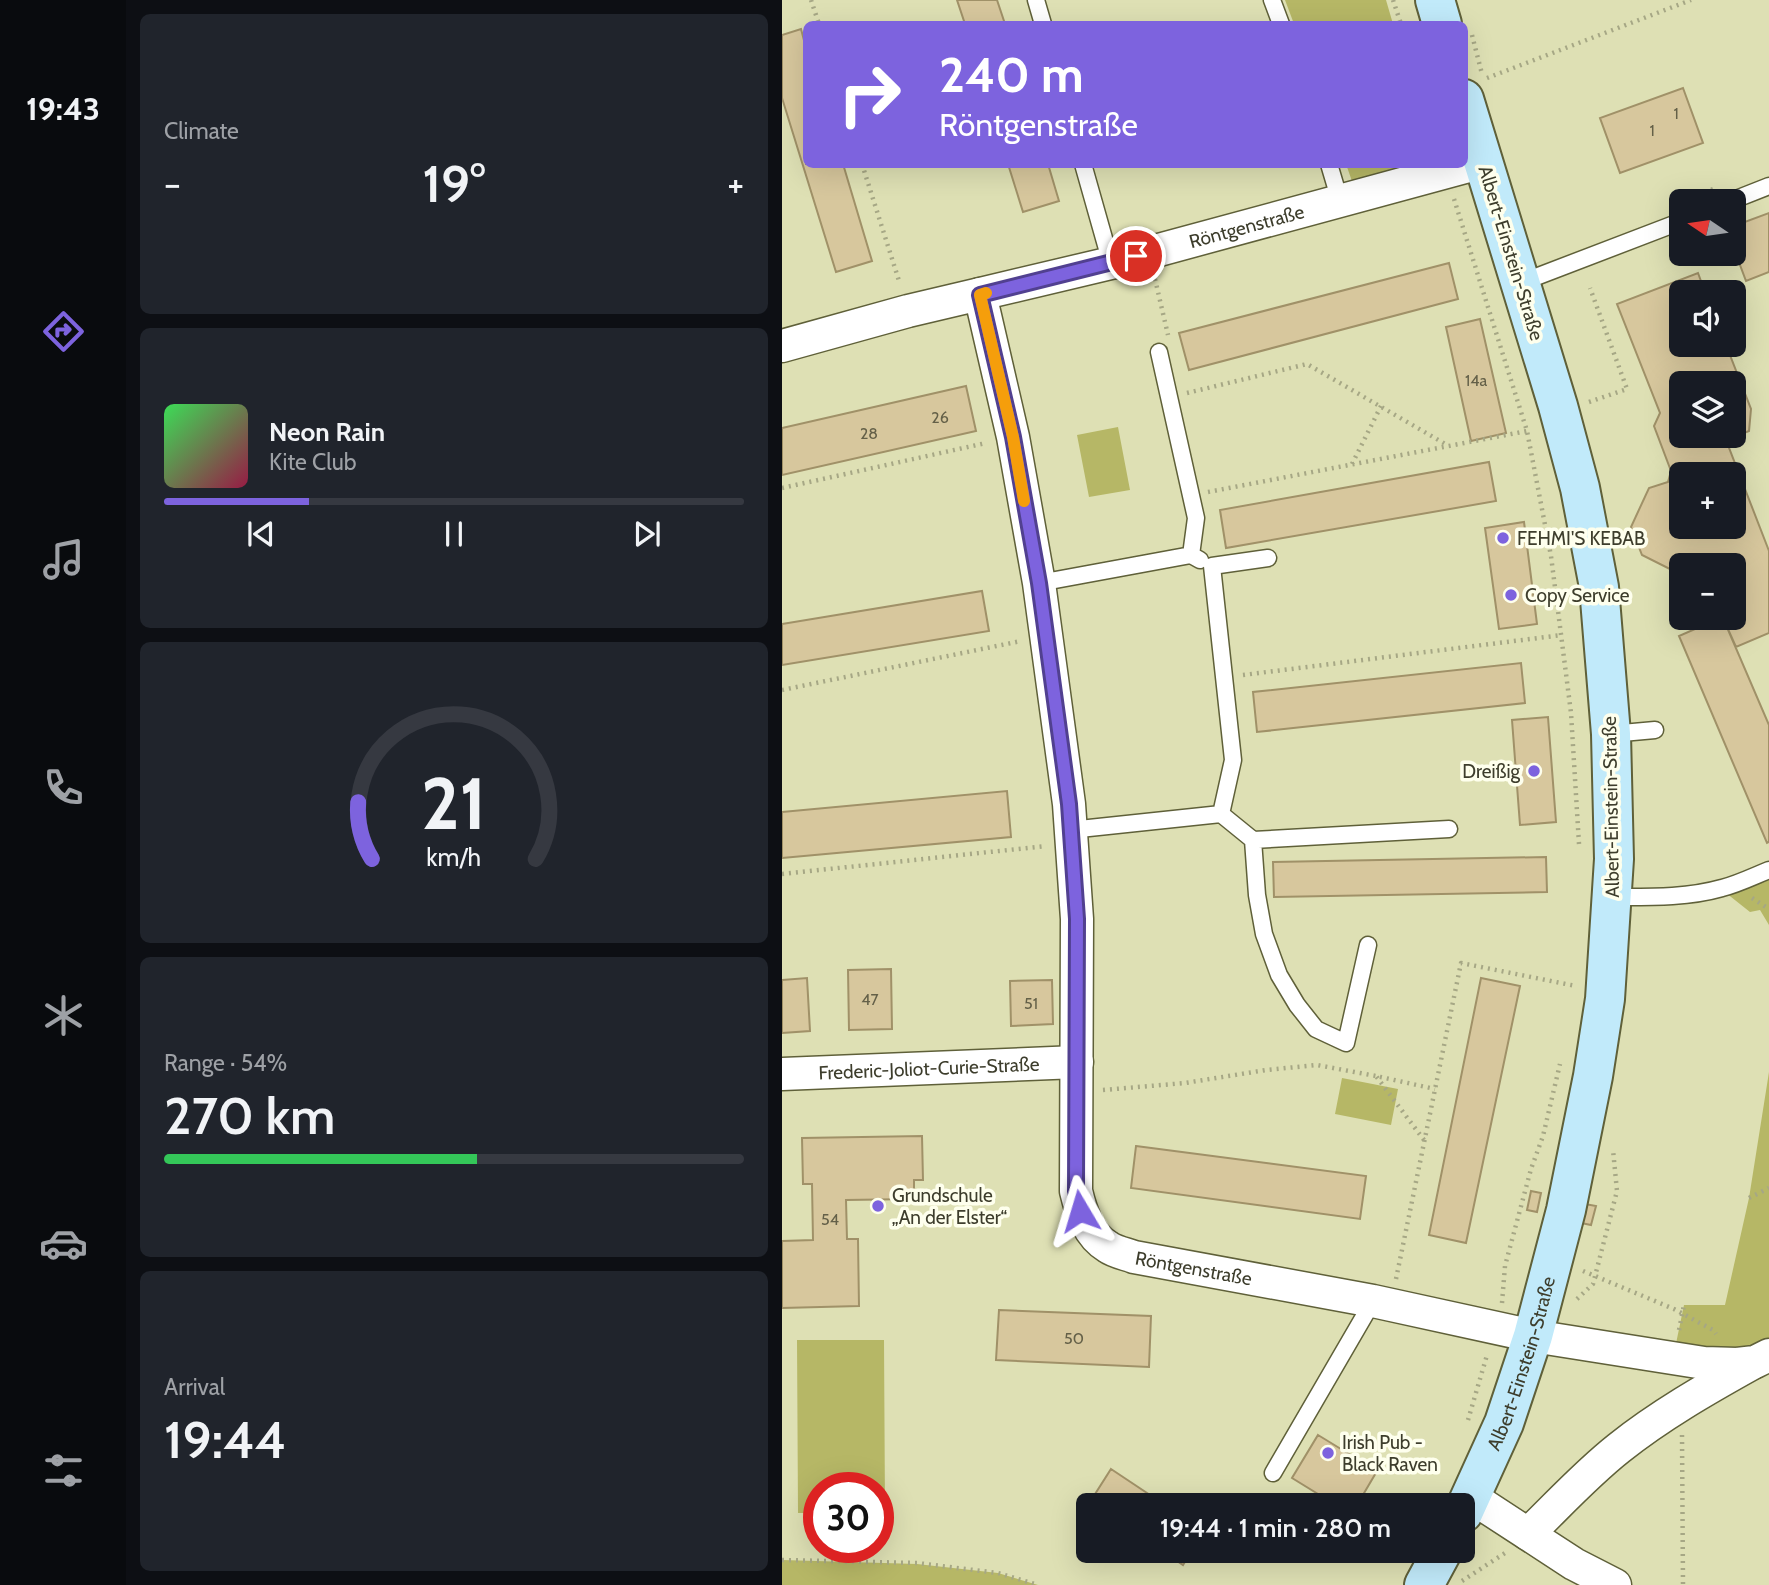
<!DOCTYPE html>
<meta charset="utf-8">
<style>
body{margin:0;font-family:Cabin,sans-serif;background:#20242c;color:#f1f3f6;height:100vh;display:flex;flex-direction:column;font-size:26px;white-space:nowrap}
*{box-sizing:border-box;margin:0}
p{font-size:23px;color:#9ea1a6}
.icon{flex:none;width:38px;height:38px;fill:none;stroke:currentColor;stroke-width:2;stroke-linecap:round;stroke-linejoin:round}
.map{position:relative;flex:1;overflow:hidden}
.sheet{display:flex;flex-direction:column;gap:14px;padding:14px;background:#0d0f14;width:656px}
.sheet>*{flex:none}
.top-card{position:absolute;left:21px;top:21px;width:665px;height:147px;border-radius:10px;box-shadow:0 7px 28px #0002;background:#7d63de;color:#fff;overflow:hidden}
.needle{width:46px;rotate:283deg}
.controls{position:absolute;left:887px;top:189px;display:grid;gap:14px}
.controls a{display:grid;place-items:center;width:77px;height:77px;border-radius:10px;background:#171b24;box-shadow:0 7px 28px #0002;font-size:35px}
.speed{position:absolute;left:21px;top:1472px;display:flex;gap:14px;font-size:35px;font-weight:700;text-align:center}
.speed>*{display:grid;place-content:center;width:91px;height:91px;border-radius:50%;background:#171b24;box-shadow:0 7px 28px #0002;line-height:1}
.speed .limit{border:10px solid #d22;background:#fff;color:#111}
.pin{position:absolute;display:grid;place-items:center;width:60px;height:60px;color:#fff;margin:-30px;border:4px solid #fff;border-radius:50%;box-shadow:0 2px 7px #0007}
.me{position:absolute;width:77px;margin:-38px;rotate:353deg;stroke-linejoin:round;filter:drop-shadow(0 0 5px #0008)}
.turn{display:flex;align-items:center;gap:24px;height:147px;padding:0 21px;font-size:32px}
.turn .icon{width:91px;height:91px;stroke-width:2.5}
.turn b{display:block;font-size:49px;line-height:60px}
.big{font-size:52px;font-weight:600;line-height:1.1}
.sheet .widget{flex:1;display:flex;flex-direction:column;justify-content:center;gap:10px;min-width:0;padding:0 24px;border-radius:10px;background:#20242c}
.sheet .dial{align-items:center;gap:0}
.dial svg{height:182px;overflow:visible;fill:none;stroke:#363941;stroke-width:7;stroke-linecap:round;text-anchor:middle}
.dial text{fill:#f1f3f6;stroke:none}
.song{display:flex;align-items:center;gap:21px}
.cover{width:84px;height:84px;border-radius:10px;background:linear-gradient(135deg,hsl(130 70% 55%),hsl(340 70% 35%))}
.played{height:7px;border-radius:4px;background:linear-gradient(90deg,#7d63de 25%,#363941 25%)}
.keys{display:flex;justify-content:space-around;direction:ltr}
.heat{display:flex;justify-content:space-between;align-items:center;font-size:38px;direction:ltr}
.charge{height:10px;border-radius:5px;background:linear-gradient(90deg,#34c759 54%,#363941 0)}
.trip{position:absolute;left:294px;top:1493px;width:399px;height:70px;border-radius:10px;background:#171b24;box-shadow:0 7px 28px #0002;font-weight:600;line-height:70px;text-align:center}
main{display:flex;flex:1;min-height:0}
.dock{display:flex;flex-direction:column;width:126px;justify-content:space-around;align-items:center;background:#090b0e;color:#9ea1a6}
.dock .icon{width:49px;height:49px}
.dock .on{color:#7d63de}
.dock b{font-size:32px;color:#f1f3f6}
.map>svg:first-child{display:block}
.green{fill:#b6b766}
.building{fill:#d7c79d;stroke:#a09168;stroke-width:2;fill-rule:evenodd}
.lines{fill:none;stroke-linecap:round;stroke-linejoin:round}
.lane-casing{stroke:#5f6039;stroke-width:19}
.street-casing{stroke:#5f6039;stroke-width:35}
.secondary-casing{stroke:#5f6039;stroke-width:42}
.path{stroke:#a6a785;stroke-width:4.5;stroke-dasharray:2 5;stroke-linecap:butt}
.lane{stroke:#fff;stroke-width:16}
.street{stroke:#fff;stroke-width:32}
.secondary{stroke:#c1eafa;stroke-width:38}
.route-casing{stroke:#514090;stroke-width:18}
.route{stroke:#7d63de;stroke-width:12}
.slow{stroke:#f59e0b;stroke-width:12}
.poi-dot{fill:#7d63de;stroke:#feffed;stroke-width:2.5}
.labels{text-anchor:middle;dominant-baseline:central;stroke-width:7;stroke-linejoin:round;paint-order:stroke}
.number-label{font-size:16px;fill:#646048}
.street-label{font-size:19px;fill:#3d3d2c;stroke:#feffed}
.poi-label{font-size:19px;fill:#3d3d2c;stroke:#feffed;text-anchor:start}
</style>
<main>
<nav class="dock">
<b>19:43</b>
<svg class="icon on" aria-label="directions" viewBox="0 0 24 24"><path d="M12 3l9 9-9 9-9-9zM9 14v-3h6M13 9l2 2-2 2"/></svg>
<svg class="icon" aria-label="music" viewBox="0 0 24 24"><path d="M9 18V5l10-2v13"/><circle cx="6" cy="18" r="3"/><circle cx="16" cy="16" r="3"/></svg>
<svg class="icon" aria-label="phone" viewBox="0 0 24 24"><path d="M5 4h4l2 5-3 2q2 4 5 5l2-3 5 2v4C11 20 4 13 5 4z"/></svg>
<svg class="icon" aria-label="climate" viewBox="0 0 24 24"><path d="M12 3v18M4 7l16 10M4 17L20 7"/></svg>
<svg class="icon" aria-label="car" viewBox="0 0 24 24"><path d="M5 17H2v-5l4-1 3-4h7l3 4 3 1v5h-3M9 17h6M6 11h13"/><circle cx="7" cy="17" r="2"/><circle cx="17" cy="17" r="2"/></svg>
<svg class="icon" aria-label="filters" viewBox="0 0 24 24"><path d="M4 7h16M4 17h16"/><circle cx="9" cy="7" r="2"/><circle cx="15" cy="17" r="2"/></svg>
</nav>
<section class="sheet">
<div class="widget"><p>Climate</p>
<div class="heat"><a>−</a><b class="big">19°</b><a>+</a></div>
</div>
<div class="widget">
<div class="song"><i class="cover"></i><div><b>Neon Rain</b><p>Kite Club</p></div></div>
<div class="played"></div>
<div class="keys"><svg class="icon" aria-label="previous" viewBox="0 0 24 24"><path d="M18 5L8 12l10 7zM5 5v14"/></svg><svg class="icon" aria-label="pause" viewBox="0 0 24 24"><path d="M8 5v14M16 5v14"/></svg><svg class="icon" aria-label="next" viewBox="0 0 24 24"><path d="M6 5l10 7-10 7zM19 5v14"/></svg></div>
</div>
<div class="widget dial"><svg viewBox="0 0 100 80">
<path d="M14 69A42 42 0 1 1 86 69"/>
<path d="M14 69A42 42 0 0 1 8 44" stroke="#7d63de"/>
<text x="50" y="56" font-size="32" font-weight="700">21</text>
<text x="50" y="72" font-size="11">km/h</text>
</svg></div>
<div class="widget"><p>Range · 54%</p><b class="big">270 km</b><div class="charge"></div></div>
<div class="widget"><p>Arrival</p><b class="big">19:44</b></div>
</section>
<div class="map">
<svg width="987" height="1585" viewBox="0 0 987 1585">
<rect width="100%" height="100%" fill="#dee0b4"/>
<path class="green" d="M 503,0 L 604,0 L 611,24 L 512,24 Z
M 564,164 L 648,165 L 572,187 Z
M 336,427 L 348,490 L 307,497 L 295,435 Z
M 987,871 L 987,925 L 978,910 L 968,912 L 939,889 Z
M 987,1072 L 987,1355 L 891,1358 L 902,1305 L 943,1305 L 967,1198 Z
M 560,1078 L 616,1089 L 609,1125 L 553,1114 Z
M 15,1340 L 102,1340 L 103,1512 L 96,1512 L 96,1488 L 37,1488 L 37,1513 L 16,1513 Z
M 0,1560 L 135,1564 L 216,1573 L 256,1585 L 0,1585 Z"/>
<path class="building" d="M 175,0 L 215,0 L 223,24 L 183,24 Z
M 19,29 L 24,48 L 24,164 L 61,164 L 90,261 L 54,272 L 0,98 L 0,35 Z
M 901,88 L 921,143 L 838,173 L 818,118 Z
M 226,164 L 266,164 L 277,201 L 241,212 Z
M 987,213 L 987,272 L 964,281 L 952,249 L 952,226 Z
M 667,263 L 676,299 L 407,370 L 397,333 Z
M 916,273 L 923,292 L 900,292 L 900,345 L 944,345 L 969,409 L 967,431 L 944,440 L 987,551 L 987,633 L 954,647 L 941,618 L 952,618 L 952,565 L 900,565 L 900,600 L 888,569 L 860,555 L 849,527 L 867,488 L 886,482 L 889,471 L 872,426 L 878,413 L 835,304 ZM 900,383 L 952,383 L 952,436 L 900,436 ZM 900,474 L 952,474 L 952,527 L 900,527 Z
M 698,319 L 724,433 L 689,441 L 664,327 Z
M 184,386 L 194,431 L 0,475 L 0,428 Z
M 707,462 L 714,501 L 444,548 L 438,510 Z
M 742,522 L 755,624 L 717,629 L 703,528 Z
M 200,591 L 207,631 L 0,665 L 0,624 Z
M 906,618 L 938,618 L 911,630 Z
M 938,618 L 941,618 L 987,725 L 987,842 L 985,843 L 897,636 Z
M 739,663 L 743,703 L 475,732 L 471,692 Z
M 766,717 L 774,822 L 738,825 L 730,720 Z
M 225,791 L 229,837 L 0,858 L 0,812 Z
M 764,857 L 765,892 L 492,897 L 491,862 Z
M 109,969 L 110,1029 L 67,1030 L 66,970 Z
M 25,978 L 28,1031 L 0,1033 L 0,980 Z
M 699,978 L 738,986 L 684,1243 L 647,1235 Z
M 270,980 L 271,1024 L 229,1026 L 228,981 Z
M 140,1136 L 141,1180 L 132,1180 L 132,1199 L 64,1200 L 65,1239 L 76,1239 L 77,1306 L 0,1308 L 0,1241 L 31,1240 L 30,1184 L 21,1184 L 20,1138 Z
M 354,1146 L 584,1176 L 578,1219 L 349,1188 Z
M 749,1191 L 759,1193 L 755,1212 L 745,1210 Z
M 803,1204 L 814,1206 L 809,1225 L 799,1223 Z
M 217,1310 L 369,1316 L 367,1367 L 214,1360 Z
M 536,1435 L 595,1471 L 575,1505 L 554,1505 L 510,1478 Z
M 329,1469 L 383,1505 L 312,1505 L 308,1502 Z
M 379,1550 L 410,1550 L 401,1565 Z"/>
<g class="lines">
<defs>
<path id="lane" d="M 254,0 L 261,24
M 490,0 L 499,24
M 301,164 L 329,263
M 547,164 L 558,201
M 949,201 L 987,186
M 738,283 L 900,221
M 377,352 L 414,518 L 409,555
M 257,583 L 409,555 L 418,560
M 829,734 L 873,730
M 439,814 L 451,760 L 430,566 L 486,558
M 288,830 L 439,814 L 471,840 L 475,895 L 482,934 L 497,975 L 515,1005 L 534,1029 L 564,1043 L 586,945
M 471,840 L 667,829
M 831,897 C 867,897 905,898 940,888 C 956,884 972,876 987,870
M 491,1473 L 591,1301"/>
<g id="street">
<path id="s1" d="M 198,294 L 329,263 L 701,162"/>
<path id="s2" d="M 0,346 L 126,311 L 198,294 L 231,437 L 257,583 L 287,804 L 295,919 L 294,1191 C 299,1212 306,1235 326,1247 C 333,1252 344,1254 352,1257 L 591,1301 L 751,1336 L 922,1363 L 955,1364 L 973,1362 L 987,1355"/>
<path id="s3" d="M 0,1074 L 295,1062"/>
<path d="M 689,1497 L 792,1564 L 833,1585"/>
<path d="M 746,1534 C 776,1505 804,1474 837,1448 C 877,1416 924,1389 969,1364"/>
</g>
<g id="secondary">
<path d="M 653,0 L 660,24"/>
<path id="s4" d="M 681,1513 L 722,1423 L 751,1336 L 784,1210 L 811,1076 L 823,999 L 832,859 L 829,734 L 817,587 L 798,488 L 776,406 L 682,99"/>
<path d="M 642,1585 L 661,1550"/>
</g>
</defs>
<use href="#lane" class="lane-casing"/>
<use href="#street" class="street-casing"/>
<use href="#secondary" class="secondary-casing"/>
<path class="path" d="M 29,0 L 37,24
M 611,0 L 619,24
M 690,35 L 700,74
M 705,78 L 909,0
M 80,164 L 118,284
M 672,199 L 745,431 L 769,556 L 789,713 L 797,844
M 903,200 L 934,188
M 373,279 L 386,335
M 405,393 L 525,364 L 665,445
M 807,402 L 845,389 L 808,288
M 570,464 L 599,406
M 0,488 L 204,443
M 426,492 L 745,431
M 461,675 L 780,635
M 0,690 L 239,641
M 0,874 L 264,846
M 970,898 L 987,909
M 321,1090 L 403,1083 L 484,1070 L 535,1065 L 594,1076
M 642,1140 L 594,1076 L 653,1089
M 967,1198 L 987,1188
M 801,1271 L 892,1309 L 931,1330 L 934,1334
M 614,1279 L 679,963 L 794,986
M 795,1299 L 811,1284 L 835,1191 L 831,1150
M 720,1303 L 723,1266 L 749,1169 L 761,1136 L 778,1064
M 897,1330 L 902,1305
M 686,1420 L 705,1355
M 900,1435 L 901,1585
M 0,1560 L 135,1563 L 216,1573 L 256,1585
M 680,1581 L 723,1553"/>
<use href="#lane" class="lane"/>
<use href="#street" class="street"/>
<use href="#secondary" class="secondary"/>
</g>
<g class="lines">
<defs>
<path id="route" d="M 298,1211 L 294,1191 L 295,919 L 287,804 L 257,583 L 231,437 L 198,295 L 354,256"/>
</defs>
<use href="#route" class="route-casing"/>
<use href="#route" class="route"/>
<path class="slow" d="M 204,293 L 198,295 L 231,437 L 242,501"/>
</g>
<g class="poi-dot">
<circle cx="721" cy="538" r="7"/>
<circle cx="729" cy="595" r="7"/>
<circle cx="752" cy="771" r="7"/>
<circle cx="96" cy="1206" r="7"/>
<circle cx="546" cy="1453" r="7"/>
</g>
<g class="labels">
<g class="number-label">
<text x="894" y="113">1</text>
<text x="870" y="130">1</text>
<text x="694" y="380">14a</text>
<text x="158" y="417">26</text>
<text x="87" y="433">28</text>
<text x="88" y="999">47</text>
<text x="249" y="1003">51</text>
<text x="48" y="1219">54</text>
<text x="292" y="1338">50</text>
</g>
<g class="street-label">
<text stroke="none"><textPath href="#s1" startOffset="275">Röntgenstraße</textPath></text>
<text transform="translate(729 253) rotate(73)">Albert-Einstein-Straße</text>
<text transform="translate(829 807) rotate(-91)">Albert-Einstein-Straße</text>
<text stroke="none"><textPath href="#s3" startOffset="147">Frederic-Joliot-Curie-Straße</textPath></text>
<text stroke="none"><textPath href="#s2" startOffset="1265">Röntgenstraße</textPath></text>
<text stroke="none"><textPath href="#s4" startOffset="161">Albert-Einstein-Straße</textPath></text>
</g>
<g class="poi-label">
<text x="735" y="538">FEHMI'S KEBAB</text>
<text x="743" y="595">Copy Service</text>
<text x="738" y="771" text-anchor="end">Dreißig</text>
<text x="110" y="1195">Grundschule<tspan x="110" dy="22">„An der Elster“</tspan></text>
<text x="560" y="1442">Irish Pub -<tspan x="560" dy="22">Black Raven</tspan></text>
</g>
</g>
</svg>
<div class="controls">
<a><svg class="needle" viewBox="-14 -14 28 28"><path d="M0-13l5 13h-10z" fill="#e53935"/><path d="M0 13l5-13h-10z" fill="#9ea1a6"/></svg></a>
<a><svg class="icon" aria-label="sound" viewBox="0 0 24 24"><path d="M4 9h4l5-4v14l-5-4H4zM17 9q2 3 0 6"/></svg></a>
<a><svg class="icon" aria-label="layers" viewBox="0 0 24 24"><path d="M12 4l9 5-9 5-9-5zM3 14l9 5 9-5"/></svg></a>
<a>+</a>
<a>−</a>
</div>
<div class="speed"><div class="limit">30</div></div>
<div class="pin" style="left:354px;top:256px;background:#d93025"><svg class="icon" aria-label="arrive" viewBox="0 0 24 24"><path d="M6 21V4h12l-3 4 3 4H6"/></svg></div>
<svg class="me" style="left:298px;top:1211px" viewBox="-20 -20 40 40"><path d="M0-17L14 15 0 8-14 15z" fill="#7d63de" stroke="#fff" stroke-width="4"/></svg>
<div class="trip">19:44 · 1 min · 280 m</div>
<div class="top-card">
<div class="turn"><svg class="icon" aria-label="right" viewBox="0 0 24 24"><path d="M7 20v-9h11M14 6l5 5-5 5"/></svg><div><b>240 m</b>Röntgenstraße</div></div>
</div>
</div>
</main>
